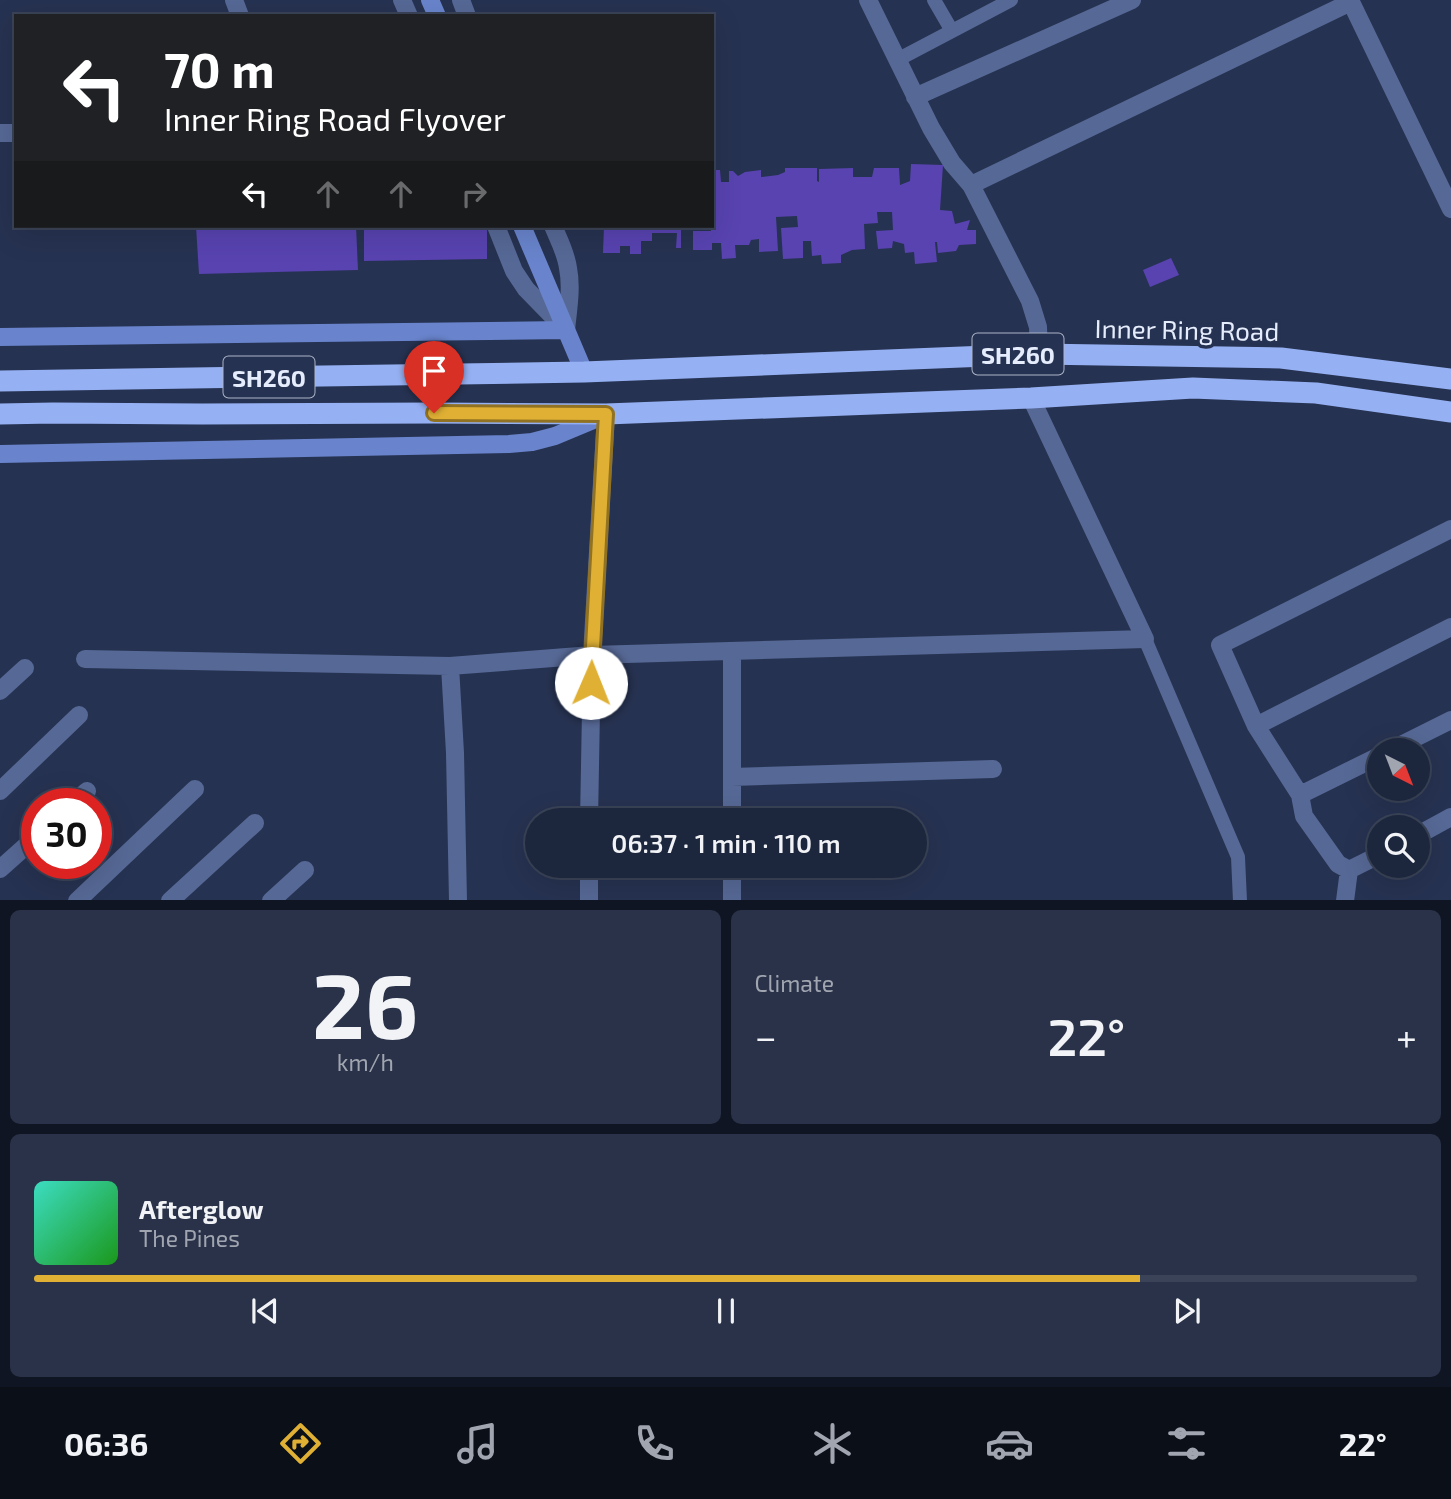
<!DOCTYPE html>
<meta charset="utf-8">
<style>
body{margin:0;font-family:"Exo 2",sans-serif;background:#293248;color:#f1f3f6;height:100vh;display:flex;flex-direction:column;font-size:26px;white-space:nowrap}
*{box-sizing:border-box;margin:0}
p{font-size:23px;color:#a0a5b0}
.icon{flex:none;width:38px;height:38px;fill:none;stroke:currentColor;stroke-width:2;stroke-linecap:round;stroke-linejoin:round}
.map{position:relative;height:900px;overflow:hidden}
.panel{display:flex;flex-direction:column;gap:10px;padding:10px;background:#0f1522;flex:1}
.panel>*{flex:none}
.banner{position:absolute;left:14px;top:14px;width:700px;height:214px;border-radius:0px;box-shadow:0 7px 28px #0002,0 0 0 2px #3a4357;background:#202124;color:#fff;overflow:hidden}
.needle{width:46px;rotate:138deg}
.buttons{position:absolute;left:1367px;top:738px;display:grid;gap:14px}
.buttons a{display:grid;place-items:center;width:63px;height:63px;border-radius:50%;background:#1c263d;box-shadow:0 7px 28px #0002,0 0 0 2px #3a4357;font-size:35px}
.speed{position:absolute;left:21px;top:788px;display:flex;gap:14px;font-size:35px;font-weight:700;text-align:center}
.speed>*{display:grid;place-content:center;width:91px;height:91px;border-radius:50%;background:#1c263d;box-shadow:0 7px 28px #0002,0 0 0 2px #3a4357;line-height:1}
.speed .limit{border:10px solid #d22;background:#fff;color:#111}
.pin{position:absolute;display:grid;place-items:center;width:60px;height:60px;color:#fff;margin:-72px -30px;border-radius:50% 50% 50% 0;rotate:-45deg;box-shadow:0 0 7px #0007}
.pin .icon{rotate:45deg}
.me{position:absolute;width:77px;margin:-38px;rotate:1deg;stroke-linejoin:round;filter:drop-shadow(0 0 5px #0008)}
.turn{display:flex;align-items:center;gap:24px;height:147px;padding:0 35px;font-size:32px}
.turn .icon{width:91px;height:91px;stroke-width:2.5}
.turn b{display:block;font-size:49px;line-height:60px}
.lanes{display:flex;align-items:center;height:66px;padding:0 35px;background:#0003;justify-content:center;gap:35px;direction:ltr}
.lanes .off{opacity:.35}
.big{font-size:52px;font-weight:600;line-height:1.1}
.panel .card{flex:1;display:flex;flex-direction:column;justify-content:center;gap:10px;min-width:0;padding:0 24px;border-radius:10px;background:#293248}
.panel .dial{align-items:center;gap:0}
.dial b{font-size:91px;line-height:1}
.song{display:flex;align-items:center;gap:21px}
.cover{width:84px;height:84px;border-radius:10px;background:linear-gradient(135deg,hsl(170 70% 55%),hsl(120 70% 35%))}
.played{height:7px;border-radius:4px;background:linear-gradient(90deg,#dfb034 80%,#3a4357 80%)}
.keys{display:flex;justify-content:space-around;direction:ltr}
.heat{display:flex;justify-content:space-between;align-items:center;font-size:38px;direction:ltr}
.panel .tiles{flex:1;display:grid;gap:10px;grid-template-columns:1fr 1fr}
.card:last-child{grid-column:span 2}
.trip{position:absolute;left:525px;top:808px;width:402px;height:70px;border-radius:35px;background:#1c263d;box-shadow:0 7px 28px #0002,0 0 0 2px #3a4357;font-weight:600;line-height:70px;text-align:center}
.tabs{display:flex;height:112px;justify-content:space-around;align-items:center;background:#0b0f18;color:#a0a5b0}
.tabs .icon{width:49px;height:49px}
.tabs .selected{color:#dfb034}
.tabs b{font-size:32px;color:#f1f3f6}
.map>svg:first-child{display:block}
.building{fill:#5843b0}
.lines{fill:none;stroke-linecap:round;stroke-linejoin:round}
.lane{stroke:#566895;stroke-width:14}
.street{stroke:#566895;stroke-width:18}
.secondary{stroke:#6984cc;stroke-width:18}
.highway{stroke:#96b1f3;stroke-width:21}
.route-casing{stroke:#917222;stroke-width:18}
.route{stroke:#dfb034;stroke-width:12}
.labels{text-anchor:middle;dominant-baseline:central;stroke-width:7;stroke-linejoin:round;paint-order:stroke}
.shield{fill:#263251;stroke:#acb4c9;stroke-width:2}
.shield-label{font-size:24px;font-weight:bold;fill:#e5ecfc}
.street-label{font-size:26px;fill:#e5ecfc;stroke:#263251}
</style>
<div class="map">
<svg width="1451" height="901" viewBox="0 0 1451 901">
<rect width="100%" height="100%" fill="#263251"/>
<path class="building" d="M 911,164 L 943,165 L 940,210 L 952,211 L 955,224 L 970,220 L 967,230 L 976,230 L 976,244 L 959,245 L 956,251 L 938,253 L 937,242 L 935,242 L 937,262 L 915,264 L 914,252 L 905,253 L 904,244 L 893,241 L 892,248 L 878,249 L 876,231 L 893,230 L 892,212 L 877,212 L 878,223 L 864,224 L 865,249 L 852,250 L 841,255 L 841,263 L 822,264 L 821,255 L 812,256 L 811,241 L 803,241 L 803,258 L 783,259 L 781,228 L 798,227 L 797,216 L 776,217 L 778,251 L 759,252 L 759,239 L 751,240 L 749,245 L 735,245 L 736,258 L 722,259 L 721,243 L 712,243 L 712,250 L 693,250 L 693,231 L 711,231 L 711,226 L 712,226 L 712,170 L 720,170 L 721,182 L 729,182 L 729,171 L 733,171 L 738,176 L 745,172 L 761,170 L 761,177 L 778,175 L 785,172 L 785,168 L 817,168 L 817,181 L 819,182 L 819,169 L 853,168 L 853,177 L 872,177 L 874,168 L 899,168 L 900,185 L 910,181 Z
M 196,226 L 356,226 L 358,270 L 199,274 Z
M 364,226 L 487,226 L 487,259 L 364,261 Z
M 604,226 L 681,226 L 681,248 L 676,248 L 677,233 L 652,233 L 652,241 L 641,241 L 641,254 L 630,254 L 630,246 L 620,246 L 620,253 L 603,253 Z
M 1171,258 L 1179,275 L 1150,287 L 1143,270 Z"/>
<g class="lines">
<path class="lane" d="M 934,0 L 952,31
M 897,60 L 1011,0
M 1145,639 L 1238,857 L 1240,901"/>
<path class="street" d="M 234,0 L 240,16
M 402,0 L 409,16
M 461,0 L 467,16
M 868,0 L 931,128 L 952,163 L 971,185 L 1030,301 L 1038,327 L 1039,354
M 1350,0 L 1451,209
M 915,97 L 1132,0
M 0,133 L 16,133
M 971,185 L 1351,2
M 496,226 L 514,271 L 526,289 L 566,330
M 553,226 C 559,240 566,253 568,268 C 572,288 568,310 566,330
M 85,659 L 450,666 L 592,655 L 1145,639 L 1031,398
M 450,666 L 455,753 L 458,901
M 0,691 L 25,668
M 1256,726 L 1451,627
M 1389,751 L 1451,720
M 732,777 L 993,769
M 0,791 L 79,715
M 1300,795 L 1379,756
M 73,803 L 87,791
M 589,821 L 592,655 L 606,414
M 732,821 L 732,651
M 1418,835 L 1451,817
M 0,869 L 37,836
M 1349,870 L 1338,864 L 1304,816 L 1300,795 L 1256,726 L 1220,645 L 1451,529
M 1349,870 L 1379,855
M 77,901 L 195,789
M 170,901 L 255,823
M 271,901 L 305,870
M 589,901 L 589,866
M 732,901 L 732,866
M 1345,901 L 1349,870"/>
<path class="secondary" d="M 430,0 L 437,16
M 522,226 L 584,372
M 0,337 L 566,330
M 0,454 L 509,444 L 532,442 L 555,436 L 603,416"/>
<path class="highway" d="M 0,381 L 584,372 L 1039,354 L 1281,358 L 1451,379
M 0,414 L 53,413 L 202,414 L 434,413 L 606,414 L 1031,398 L 1193,388 L 1316,393 L 1451,412"/>
</g>
<g class="lines">
<defs>
<path id="route" d="M 434,413 L 606,414 L 591,683"/>
</defs>
<use href="#route" class="route-casing"/>
<use href="#route" class="route"/>
</g>
<g class="labels">
<g class="shield">
<rect x="972.5" y="333.5" width="91" height="41" rx="5"/>
<rect x="223.5" y="356.5" width="91" height="41" rx="5"/>
</g>
<g class="shield-label">
<text x="1018" y="354">SH260</text>
<text x="269" y="377">SH260</text>
</g>
<g class="street-label">
<text transform="translate(1187 329) rotate(1)">Inner Ring Road</text>
</g>
</g>
</svg>
<div class="buttons">
<a><svg class="needle" viewBox="-14 -14 28 28"><path d="M0-13l5 13h-10z" fill="#e53935"/><path d="M0 13l5-13h-10z" fill="#a0a5b0"/></svg></a>
<a><svg class="icon" aria-label="search" viewBox="0 0 24 24"><circle cx="10" cy="10" r="6"/><path d="M15 15l6 6"/></svg></a>
</div>
<div class="speed"><div class="limit">30</div></div>
<div class="pin" style="left:434px;top:413px;background:#d93025"><svg class="icon" aria-label="arrive" viewBox="0 0 24 24"><path d="M6 21V4h12l-3 4 3 4H6"/></svg></div>
<svg class="me" style="left:591px;top:683px" viewBox="-20 -20 40 40"><circle r="19" fill="#fff"/><path d="M0-13L10 11 0 6-10 11z" fill="#dfb034"/></svg>
<div class="trip">06:37 · 1 min · 110 m</div>
<div class="banner">
<div class="turn"><svg class="icon" aria-label="left" viewBox="0 0 24 24"><path d="M17 20v-9H6M10 6l-5 5 5 5"/></svg><div><b>70 m</b>Inner Ring Road Flyover</div></div>
<div class="lanes"><svg class="icon" aria-label="left" viewBox="0 0 24 24"><path d="M17 20v-9H6M10 6l-5 5 5 5"/></svg><svg class="icon off" aria-label="ahead" viewBox="0 0 24 24"><path d="M12 20V5M6 11l6-6 6 6"/></svg><svg class="icon off" aria-label="ahead" viewBox="0 0 24 24"><path d="M12 20V5M6 11l6-6 6 6"/></svg><svg class="icon off" aria-label="right" viewBox="0 0 24 24"><path d="M7 20v-9h11M14 6l5 5-5 5"/></svg></div>
</div>
</div>
<section class="panel">
<div class="tiles">
<div class="card dial"><b>26</b><p>km/h</p></div>
<div class="card"><p>Climate</p>
<div class="heat"><a>−</a><b class="big">22°</b><a>+</a></div>
</div>
<div class="card">
<div class="song"><i class="cover"></i><div><b>Afterglow</b><p>The Pines</p></div></div>
<div class="played"></div>
<div class="keys"><svg class="icon" aria-label="previous" viewBox="0 0 24 24"><path d="M18 5L8 12l10 7zM5 5v14"/></svg><svg class="icon" aria-label="pause" viewBox="0 0 24 24"><path d="M8 5v14M16 5v14"/></svg><svg class="icon" aria-label="next" viewBox="0 0 24 24"><path d="M6 5l10 7-10 7zM19 5v14"/></svg></div>
</div>
</div>
</section>
<nav class="tabs">
<b>06:36</b>
<svg class="icon selected" aria-label="directions" viewBox="0 0 24 24"><path d="M12 3l9 9-9 9-9-9zM9 14v-3h6M13 9l2 2-2 2"/></svg>
<svg class="icon" aria-label="music" viewBox="0 0 24 24"><path d="M9 18V5l10-2v13"/><circle cx="6" cy="18" r="3"/><circle cx="16" cy="16" r="3"/></svg>
<svg class="icon" aria-label="phone" viewBox="0 0 24 24"><path d="M5 4h4l2 5-3 2q2 4 5 5l2-3 5 2v4C11 20 4 13 5 4z"/></svg>
<svg class="icon" aria-label="climate" viewBox="0 0 24 24"><path d="M12 3v18M4 7l16 10M4 17L20 7"/></svg>
<svg class="icon" aria-label="car" viewBox="0 0 24 24"><path d="M5 17H2v-5l4-1 3-4h7l3 4 3 1v5h-3M9 17h6M6 11h13"/><circle cx="7" cy="17" r="2"/><circle cx="17" cy="17" r="2"/></svg>
<svg class="icon" aria-label="filters" viewBox="0 0 24 24"><path d="M4 7h16M4 17h16"/><circle cx="9" cy="7" r="2"/><circle cx="15" cy="17" r="2"/></svg>
<b>22°</b>
</nav>
